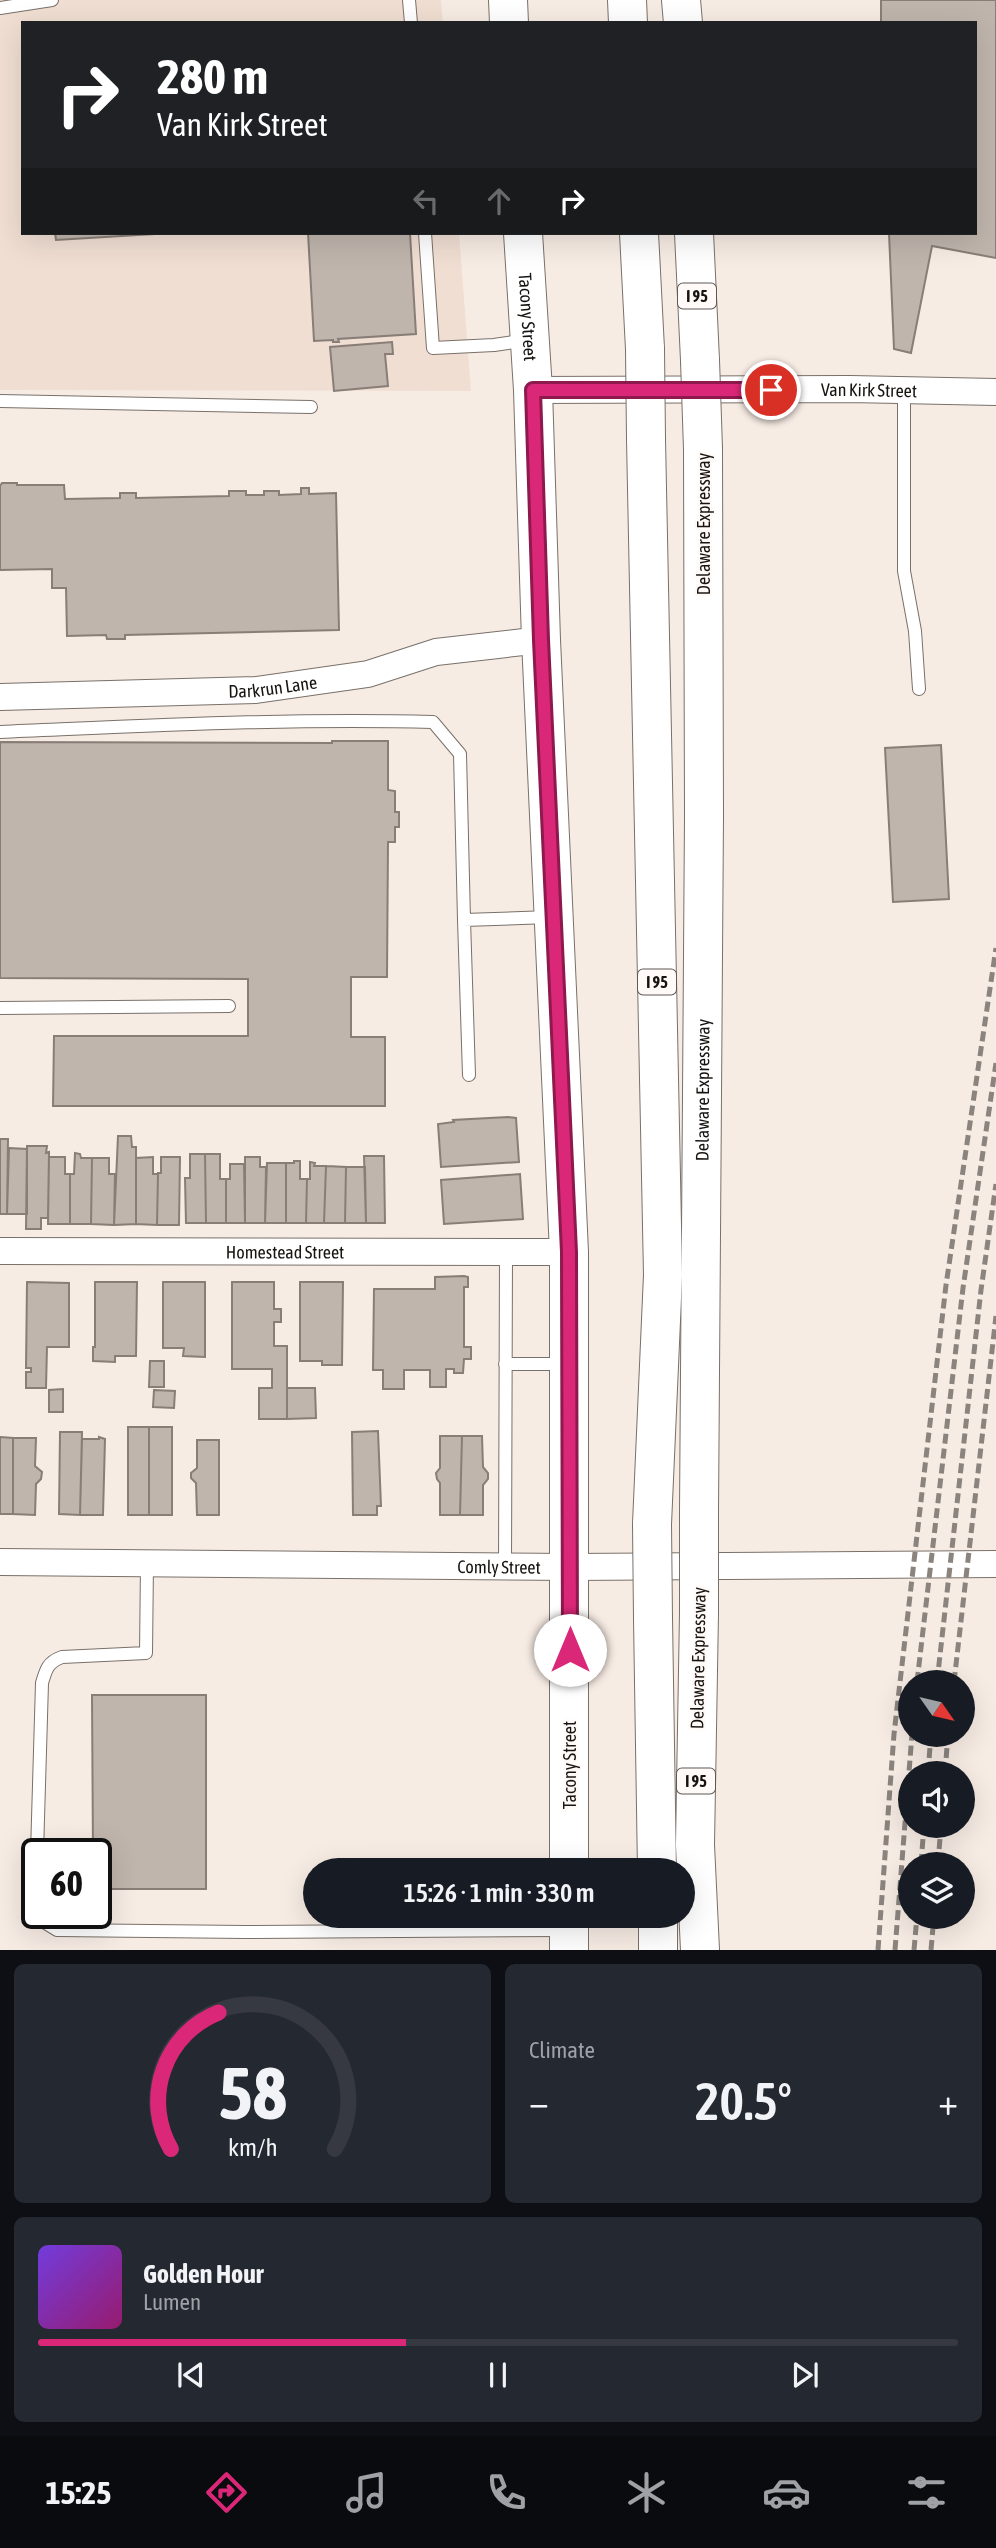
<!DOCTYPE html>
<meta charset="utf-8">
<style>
body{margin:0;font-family:"Asap Condensed",sans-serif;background:#242831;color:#f1f3f6;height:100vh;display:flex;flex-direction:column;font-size:26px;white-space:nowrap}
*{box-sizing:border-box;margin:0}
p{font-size:23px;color:#9ea1a6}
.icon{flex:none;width:38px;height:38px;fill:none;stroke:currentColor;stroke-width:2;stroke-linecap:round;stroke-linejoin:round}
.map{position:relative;height:1950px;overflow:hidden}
.sheet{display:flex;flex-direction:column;gap:14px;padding:14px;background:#0d0f14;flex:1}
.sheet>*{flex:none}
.banner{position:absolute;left:21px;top:21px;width:956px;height:214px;border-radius:0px;box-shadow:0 7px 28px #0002;background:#202124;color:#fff;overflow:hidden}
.needle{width:46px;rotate:124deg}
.controls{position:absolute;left:898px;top:1670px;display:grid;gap:14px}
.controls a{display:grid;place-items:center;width:77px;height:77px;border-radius:50%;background:#171b24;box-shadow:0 7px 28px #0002;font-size:35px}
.speed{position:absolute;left:21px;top:1838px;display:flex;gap:14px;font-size:35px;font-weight:700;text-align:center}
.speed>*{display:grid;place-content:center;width:91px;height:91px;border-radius:50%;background:#171b24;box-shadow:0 7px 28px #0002;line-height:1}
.speed .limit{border:4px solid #111;border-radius:10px;background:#fff;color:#111}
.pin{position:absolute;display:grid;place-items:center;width:60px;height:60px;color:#fff;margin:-30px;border:4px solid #fff;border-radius:50%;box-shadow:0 2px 7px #0007}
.me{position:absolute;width:77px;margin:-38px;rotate:0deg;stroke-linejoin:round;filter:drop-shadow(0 0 5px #0008)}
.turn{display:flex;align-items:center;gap:24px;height:147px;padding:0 21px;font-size:32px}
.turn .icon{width:91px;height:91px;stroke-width:2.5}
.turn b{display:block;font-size:49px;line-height:60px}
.lanes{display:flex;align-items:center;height:66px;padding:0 21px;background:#0003;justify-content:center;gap:35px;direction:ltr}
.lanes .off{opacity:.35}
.big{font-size:52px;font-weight:600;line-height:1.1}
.sheet .card{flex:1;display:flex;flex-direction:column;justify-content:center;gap:10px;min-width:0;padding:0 24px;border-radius:10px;background:#242831}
.sheet .dial{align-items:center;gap:0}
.dial svg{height:182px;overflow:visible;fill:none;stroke:#363941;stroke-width:7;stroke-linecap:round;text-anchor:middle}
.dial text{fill:#f1f3f6;stroke:none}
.song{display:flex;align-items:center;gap:21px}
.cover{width:84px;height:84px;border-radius:10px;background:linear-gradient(135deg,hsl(260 70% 55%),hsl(320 70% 35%))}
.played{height:7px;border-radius:4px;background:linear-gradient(90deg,#db2777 40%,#363941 40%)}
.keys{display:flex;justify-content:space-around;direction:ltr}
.heat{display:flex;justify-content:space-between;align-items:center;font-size:38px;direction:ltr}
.sheet .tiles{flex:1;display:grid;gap:14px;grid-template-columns:1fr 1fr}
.card:last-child{grid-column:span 2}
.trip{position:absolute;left:303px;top:1858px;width:392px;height:70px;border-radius:35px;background:#171b24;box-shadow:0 7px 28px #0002;font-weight:600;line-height:70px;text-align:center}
.menu{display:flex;height:112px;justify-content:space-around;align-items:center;background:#090b0e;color:#9ea1a6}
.menu .icon{width:49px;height:49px}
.menu .active{color:#db2777}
.menu b{font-size:32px;color:#f1f3f6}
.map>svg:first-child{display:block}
.built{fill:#f0ded2}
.building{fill:#bfb5ad;stroke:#887e77;stroke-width:2}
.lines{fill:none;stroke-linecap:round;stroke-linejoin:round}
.lane-casing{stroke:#797069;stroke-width:14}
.street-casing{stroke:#797069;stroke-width:28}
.primary-casing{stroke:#797069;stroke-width:40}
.highway-casing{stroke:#797069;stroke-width:40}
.lane{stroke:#fff;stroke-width:12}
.street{stroke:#fff;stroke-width:26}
.primary{stroke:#fff;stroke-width:38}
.highway{stroke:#fff;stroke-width:38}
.rail{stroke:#8b847e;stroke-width:5;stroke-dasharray:10 5;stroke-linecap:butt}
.highway-bridge-casing{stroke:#797069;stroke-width:40;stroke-linecap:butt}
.highway-bridge{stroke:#fff;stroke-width:38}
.route-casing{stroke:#8e194d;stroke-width:18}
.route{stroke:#db2777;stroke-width:12}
.labels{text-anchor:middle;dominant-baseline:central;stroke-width:5;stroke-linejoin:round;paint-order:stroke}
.shield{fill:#fffaf7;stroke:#5c5855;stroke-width:2}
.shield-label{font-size:16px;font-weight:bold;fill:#161310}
.street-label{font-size:18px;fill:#161310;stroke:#fffaf7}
</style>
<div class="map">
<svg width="996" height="1950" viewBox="0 0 996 1950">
<rect width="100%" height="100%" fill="#f7ece4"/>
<path class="built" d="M 0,0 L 441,0 L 443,23 L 23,23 L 23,233 L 459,233 L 471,391 L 0,390 Z"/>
<path class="building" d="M 881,0 L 996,0 L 996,258 L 932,246 L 911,353 L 894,349 L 889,233 L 975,233 L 975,23 L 881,23 Z
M 55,233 L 172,233 L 56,240 Z
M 308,233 L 410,233 L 416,334 L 338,339 L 339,342 L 333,342 L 333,340 L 314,341 Z
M 392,342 L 393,354 L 385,354 L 388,386 L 334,391 L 330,347 Z
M 2,483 L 17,483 L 17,485 L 64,485 L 65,499 L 120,498 L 120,493 L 136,493 L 136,498 L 229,496 L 229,491 L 246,491 L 246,495 L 264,495 L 264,491 L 279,491 L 279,495 L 301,494 L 301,488 L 309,488 L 309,494 L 336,493 L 339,630 L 125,635 L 125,639 L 107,639 L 106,635 L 67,636 L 66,588 L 52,588 L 52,569 L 0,570 L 0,486 Z
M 332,741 L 388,741 L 388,790 L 395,791 L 395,812 L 399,812 L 399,827 L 395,827 L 395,842 L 388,842 L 387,977 L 351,977 L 351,1037 L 385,1037 L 385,1106 L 53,1106 L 54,1036 L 248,1036 L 248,979 L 0,978 L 0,742 L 332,743 Z
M 941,745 L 949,899 L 893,902 L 885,748 Z
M 508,1117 L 516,1118 L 519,1162 L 441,1167 L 438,1124 L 454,1122 L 453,1120 Z
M 118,1136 L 131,1136 L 132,1147 L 136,1147 L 136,1224 L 114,1225 Z
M 0,1139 L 8,1139 L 7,1214 L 0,1214 Z
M 27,1146 L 47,1146 L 46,1153 L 49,1152 L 48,1218 L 41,1218 L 41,1229 L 26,1229 Z
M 9,1148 L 27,1149 L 27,1214 L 7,1214 Z
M 75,1153 L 80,1154 L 81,1158 L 92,1158 L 91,1224 L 70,1224 L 70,1174 L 74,1174 Z
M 190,1154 L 205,1154 L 206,1223 L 186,1223 L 185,1178 L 190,1178 Z
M 205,1154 L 220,1154 L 220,1179 L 226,1179 L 226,1223 L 206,1223 Z
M 364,1156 L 384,1156 L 385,1223 L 366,1223 Z
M 49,1157 L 65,1157 L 65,1174 L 70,1174 L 70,1224 L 48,1224 Z
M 153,1157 L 153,1174 L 158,1174 L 157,1225 L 136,1224 L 136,1158 Z
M 161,1157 L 180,1157 L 179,1225 L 157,1225 L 158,1173 L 161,1173 Z
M 245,1157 L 260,1157 L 260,1167 L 266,1167 L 265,1223 L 245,1223 Z
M 92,1158 L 109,1158 L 109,1174 L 115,1174 L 114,1225 L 91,1224 Z
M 294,1161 L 300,1161 L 300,1179 L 307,1179 L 306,1223 L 286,1223 L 286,1163 L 294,1163 Z
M 310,1162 L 315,1163 L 314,1166 L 326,1166 L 324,1223 L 306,1223 L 307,1179 L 310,1179 Z
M 267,1163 L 286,1163 L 286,1223 L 265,1223 Z
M 230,1164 L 244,1164 L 245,1223 L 226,1223 L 226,1179 L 230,1179 Z
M 326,1166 L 346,1167 L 345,1223 L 324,1223 Z
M 346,1167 L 365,1167 L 366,1223 L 345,1223 Z
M 520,1174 L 523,1219 L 444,1224 L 441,1180 Z
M 464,1276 L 468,1277 L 468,1287 L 464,1287 L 464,1347 L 471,1347 L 471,1359 L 464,1359 L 463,1373 L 454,1373 L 454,1369 L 446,1369 L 446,1387 L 430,1387 L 430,1370 L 404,1370 L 404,1389 L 383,1389 L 383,1370 L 373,1370 L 374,1289 L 435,1289 L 435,1277 Z
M 27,1282 L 69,1283 L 69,1347 L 47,1347 L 46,1388 L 26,1388 L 26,1372 L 31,1372 L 31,1368 L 26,1368 Z
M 95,1282 L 137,1282 L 136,1356 L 115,1356 L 115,1362 L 93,1361 L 93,1347 L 95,1347 Z
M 163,1282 L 205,1282 L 205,1357 L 183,1356 L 184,1348 L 163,1348 Z
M 232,1282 L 274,1282 L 274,1309 L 281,1309 L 281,1322 L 274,1322 L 274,1346 L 287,1346 L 287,1419 L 259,1419 L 259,1388 L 272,1388 L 272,1369 L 232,1369 Z
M 300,1282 L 343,1282 L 342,1365 L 322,1365 L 322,1361 L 300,1361 Z
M 150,1361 L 164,1361 L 164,1387 L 149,1387 Z
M 287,1388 L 315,1388 L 316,1418 L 287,1419 Z
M 63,1389 L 63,1412 L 49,1412 L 49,1390 Z
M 154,1390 L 175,1391 L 174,1408 L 153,1407 Z
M 128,1427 L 149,1427 L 149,1515 L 128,1515 Z
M 149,1427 L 172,1427 L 172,1515 L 149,1515 Z
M 378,1431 L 381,1506 L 377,1506 L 377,1515 L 353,1515 L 352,1432 Z
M 60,1432 L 82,1432 L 80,1515 L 59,1514 Z
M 440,1436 L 462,1436 L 460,1515 L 440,1515 L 440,1483 L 437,1479 L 436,1473 L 440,1468 Z
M 462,1436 L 482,1436 L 483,1467 L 488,1473 L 488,1479 L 483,1485 L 483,1515 L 460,1515 Z
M 0,1437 L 13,1438 L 13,1514 L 0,1514 Z
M 99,1437 L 105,1439 L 103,1515 L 80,1515 L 82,1439 L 99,1439 Z
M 13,1438 L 36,1438 L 35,1466 L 42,1472 L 41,1479 L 36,1484 L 35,1515 L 13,1514 Z
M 197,1440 L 219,1440 L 219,1515 L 197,1515 L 196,1483 L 191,1478 L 191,1473 L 197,1468 Z
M 92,1695 L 206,1695 L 206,1889 L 96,1889 L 96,1853 L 93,1853 Z"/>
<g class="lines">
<defs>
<path id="lane" d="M 409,0 L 411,23
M 0,8 L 52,0
M 425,233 L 433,348 L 494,345 L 527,340
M 904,391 L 904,571 L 915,631 L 919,689
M 0,401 L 311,407
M 0,732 C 144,726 288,718 433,722 L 460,754 L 464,920
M 0,1008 L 229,1006
M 469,1075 L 464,920 L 550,917
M 505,1364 L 565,1364
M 505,1567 L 506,1252
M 37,1853 L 42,1683 C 46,1669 48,1662 62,1657 L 146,1653 L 147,1563
M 37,1856 L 35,1912 L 39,1919 L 57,1930 L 245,1932 L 567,1930"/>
<g id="street">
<path id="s1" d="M 533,390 L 850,389 L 996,392"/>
<path id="s2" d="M 0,697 L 256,690 L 368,674 L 436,652 L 541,640"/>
<path id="s3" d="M 0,1251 L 569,1252"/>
<path id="s4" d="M 0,1562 L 570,1567 L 996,1564"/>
</g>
<g id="primary">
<path d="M 508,0 L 509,23"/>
<path id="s5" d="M 523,233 L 533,390 L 541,640 L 569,1252 L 569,1871"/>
<path d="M 569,1950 L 569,1916"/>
</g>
<g id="highway">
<path d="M 627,0 L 628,23"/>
<path d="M 681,0 L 683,23"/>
<path d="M 639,233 L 645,349"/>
<path d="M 694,233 L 700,360"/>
<path d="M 646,439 L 663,1275 L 652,1524"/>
<path id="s6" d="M 699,1512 L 704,816 L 703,449"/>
<path d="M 699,1613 L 695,1845 L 700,1950"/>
<path d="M 653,1618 L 657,1871"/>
<path d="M 658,1916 L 658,1950"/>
</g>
</defs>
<use href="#lane" class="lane-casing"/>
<use href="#street" class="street-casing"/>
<use href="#primary" class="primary-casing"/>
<use href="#highway" class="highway-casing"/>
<use href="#lane" class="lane"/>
<use href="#street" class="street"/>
<use href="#primary" class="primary"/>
<use href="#highway" class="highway"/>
<path class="rail" d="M 917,1682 L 963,1288 L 996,1063
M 937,1682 L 981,1290 L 996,1184
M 954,1682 L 996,1316
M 928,1773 L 931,1734
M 945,1773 L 948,1734
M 921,1864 L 924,1825
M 938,1864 L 941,1825
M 878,1950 L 894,1734 L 946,1285 L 996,948
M 895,1950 L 912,1734
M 914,1950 L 917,1916
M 931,1950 L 934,1916"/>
<defs>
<path id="highway-bridge" d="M 645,349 L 646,439
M 700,360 L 703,449
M 699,1512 L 699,1613
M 652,1524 L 653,1618"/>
</defs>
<use href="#highway-bridge" class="highway-bridge-casing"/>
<use href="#highway-bridge" class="highway-bridge"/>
</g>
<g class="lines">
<defs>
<path id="route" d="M 570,1650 L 569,1252 L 541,640 L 533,390 L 771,390"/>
</defs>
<use href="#route" class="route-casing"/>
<use href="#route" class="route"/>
</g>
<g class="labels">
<g class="shield">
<rect x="678" y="283.5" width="38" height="25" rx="5"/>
<rect x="638" y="969.5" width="38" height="25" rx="5"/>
<rect x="677" y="1768.5" width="38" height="25" rx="5"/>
</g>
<g class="shield-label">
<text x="697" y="296">I 95</text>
<text x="657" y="982">I 95</text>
<text x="696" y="1781">I 95</text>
</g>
<g class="street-label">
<text stroke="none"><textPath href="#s5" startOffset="84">Tacony Street</textPath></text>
<text stroke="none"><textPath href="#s1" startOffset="336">Van Kirk Street</textPath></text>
<text transform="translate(703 524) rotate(-90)">Delaware Expressway</text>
<text stroke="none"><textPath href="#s2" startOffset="273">Darkrun Lane</textPath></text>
<text stroke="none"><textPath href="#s6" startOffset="422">Delaware Expressway</textPath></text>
<text stroke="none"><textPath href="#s3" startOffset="285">Homestead Street</textPath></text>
<text stroke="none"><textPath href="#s4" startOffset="499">Comly Street</textPath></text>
<text transform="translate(698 1658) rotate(-89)">Delaware Expressway</text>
<text transform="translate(569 1765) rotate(-90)">Tacony Street</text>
</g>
</g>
</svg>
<div class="controls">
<a><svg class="needle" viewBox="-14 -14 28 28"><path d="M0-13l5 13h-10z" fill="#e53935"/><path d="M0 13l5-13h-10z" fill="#9ea1a6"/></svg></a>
<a><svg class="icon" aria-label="sound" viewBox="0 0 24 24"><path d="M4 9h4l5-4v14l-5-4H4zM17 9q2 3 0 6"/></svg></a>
<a><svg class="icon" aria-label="layers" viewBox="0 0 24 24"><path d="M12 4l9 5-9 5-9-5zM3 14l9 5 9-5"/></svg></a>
</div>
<div class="speed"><div class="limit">60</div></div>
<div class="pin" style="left:771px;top:390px;background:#d93025"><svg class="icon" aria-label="arrive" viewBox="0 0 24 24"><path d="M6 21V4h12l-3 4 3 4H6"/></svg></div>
<svg class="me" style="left:570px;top:1650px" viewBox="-20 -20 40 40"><circle r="19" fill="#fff"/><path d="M0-13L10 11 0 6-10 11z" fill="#db2777"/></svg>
<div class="trip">15:26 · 1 min · 330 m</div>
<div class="banner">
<div class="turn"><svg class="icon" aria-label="right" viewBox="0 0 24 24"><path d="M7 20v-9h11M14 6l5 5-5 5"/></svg><div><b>280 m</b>Van Kirk Street</div></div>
<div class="lanes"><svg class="icon off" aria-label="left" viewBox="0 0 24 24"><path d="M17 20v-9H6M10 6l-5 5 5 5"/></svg><svg class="icon off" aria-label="ahead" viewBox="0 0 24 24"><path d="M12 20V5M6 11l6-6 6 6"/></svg><svg class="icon" aria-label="right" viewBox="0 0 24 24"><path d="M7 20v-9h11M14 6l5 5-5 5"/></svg></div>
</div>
</div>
<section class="sheet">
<div class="tiles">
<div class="card dial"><svg viewBox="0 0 100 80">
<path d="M14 69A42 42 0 1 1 86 69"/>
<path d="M14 69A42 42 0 0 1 35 9" stroke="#db2777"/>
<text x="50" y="56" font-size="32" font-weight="700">58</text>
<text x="50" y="72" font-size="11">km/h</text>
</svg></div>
<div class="card"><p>Climate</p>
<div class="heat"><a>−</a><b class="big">20.5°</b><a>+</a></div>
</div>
<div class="card">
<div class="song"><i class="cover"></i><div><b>Golden Hour</b><p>Lumen</p></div></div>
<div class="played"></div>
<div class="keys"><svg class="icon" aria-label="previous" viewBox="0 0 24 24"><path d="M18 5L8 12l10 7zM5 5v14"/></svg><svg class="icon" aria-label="pause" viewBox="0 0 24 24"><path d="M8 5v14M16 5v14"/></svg><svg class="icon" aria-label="next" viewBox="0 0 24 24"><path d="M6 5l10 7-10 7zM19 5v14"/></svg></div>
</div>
</div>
</section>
<nav class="menu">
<b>15:25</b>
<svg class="icon active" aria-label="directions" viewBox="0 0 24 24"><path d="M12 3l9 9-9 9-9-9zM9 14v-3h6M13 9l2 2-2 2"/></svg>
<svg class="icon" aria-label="music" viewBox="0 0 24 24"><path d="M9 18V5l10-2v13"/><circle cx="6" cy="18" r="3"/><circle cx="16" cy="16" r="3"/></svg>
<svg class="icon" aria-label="phone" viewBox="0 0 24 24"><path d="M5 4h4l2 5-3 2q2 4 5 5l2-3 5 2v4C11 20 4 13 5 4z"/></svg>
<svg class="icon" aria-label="climate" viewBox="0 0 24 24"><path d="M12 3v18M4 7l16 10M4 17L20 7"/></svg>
<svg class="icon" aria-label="car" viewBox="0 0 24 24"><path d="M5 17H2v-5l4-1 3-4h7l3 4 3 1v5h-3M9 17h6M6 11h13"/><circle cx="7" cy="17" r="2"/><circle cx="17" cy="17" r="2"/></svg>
<svg class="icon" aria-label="filters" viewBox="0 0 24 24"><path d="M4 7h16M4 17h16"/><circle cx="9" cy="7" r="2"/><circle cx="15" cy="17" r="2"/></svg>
</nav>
